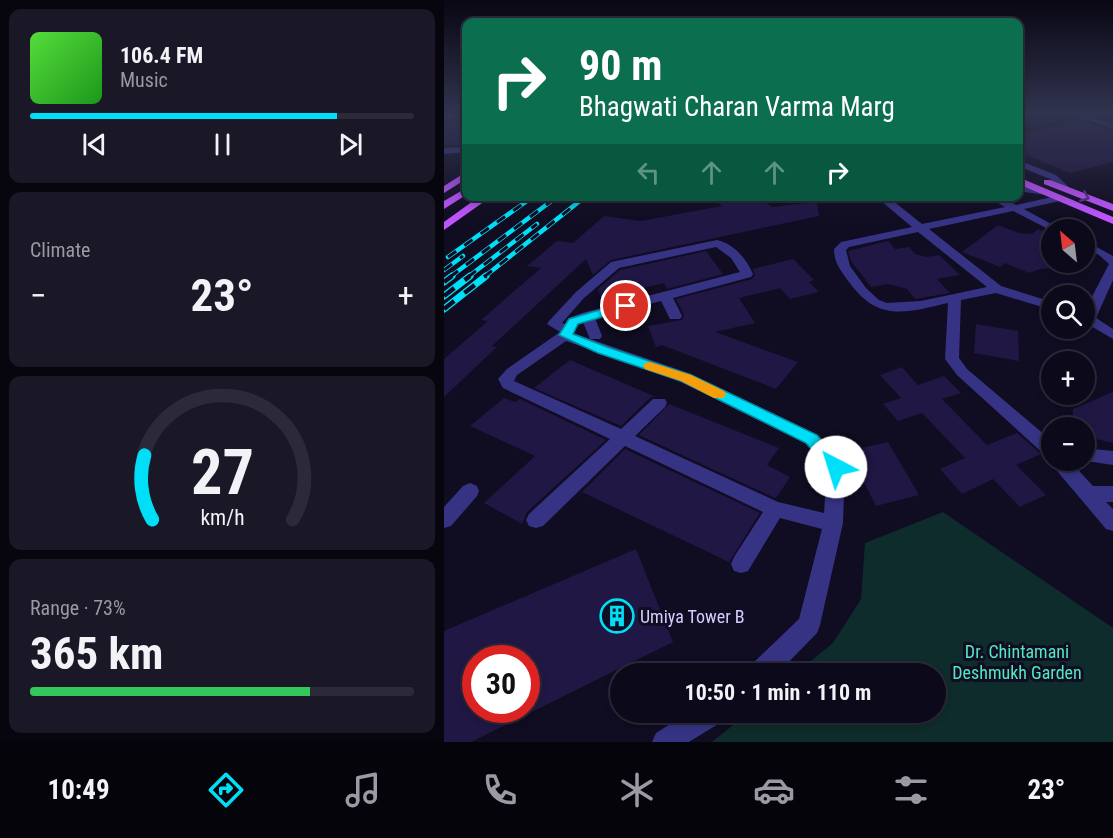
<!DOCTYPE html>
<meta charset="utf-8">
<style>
body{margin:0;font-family:"Roboto Condensed",sans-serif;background:#1a1727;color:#f1f3f6;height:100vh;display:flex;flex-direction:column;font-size:22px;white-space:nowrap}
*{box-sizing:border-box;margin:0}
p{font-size:20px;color:#9a9aa2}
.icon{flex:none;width:33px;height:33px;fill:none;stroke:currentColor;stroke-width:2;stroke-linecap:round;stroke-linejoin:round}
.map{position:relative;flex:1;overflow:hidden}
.panel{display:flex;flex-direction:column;gap:9px;padding:9px;background:#07050e;width:444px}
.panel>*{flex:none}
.banner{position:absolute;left:18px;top:18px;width:561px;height:183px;border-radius:12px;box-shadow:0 3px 9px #0003,0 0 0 2px #2c2a39;background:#0b6e4f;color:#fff;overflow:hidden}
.needle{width:39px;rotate:332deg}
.tools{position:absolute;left:597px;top:219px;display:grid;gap:12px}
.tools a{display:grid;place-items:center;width:54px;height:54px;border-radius:50%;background:#0c091a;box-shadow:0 3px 9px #0003,0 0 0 2px #2c2a39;font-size:30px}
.speed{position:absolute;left:18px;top:645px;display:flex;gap:12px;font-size:30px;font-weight:700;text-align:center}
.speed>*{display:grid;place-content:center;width:78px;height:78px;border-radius:50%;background:#0c091a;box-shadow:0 3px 9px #0003,0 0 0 2px #2c2a39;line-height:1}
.speed .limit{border:9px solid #d22;background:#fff;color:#111}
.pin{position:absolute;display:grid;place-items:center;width:51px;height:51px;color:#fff;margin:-26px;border:3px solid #fff;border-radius:50%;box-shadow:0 2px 6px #0007}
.me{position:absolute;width:66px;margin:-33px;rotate:320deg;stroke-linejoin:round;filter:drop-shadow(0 0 4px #0008)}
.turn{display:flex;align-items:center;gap:21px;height:126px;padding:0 18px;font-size:27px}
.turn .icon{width:78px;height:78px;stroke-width:2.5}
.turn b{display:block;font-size:42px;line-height:51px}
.lanes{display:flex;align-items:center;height:57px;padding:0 18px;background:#0003;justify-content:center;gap:30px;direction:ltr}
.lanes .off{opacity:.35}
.big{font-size:45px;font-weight:700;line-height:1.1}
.panel .card{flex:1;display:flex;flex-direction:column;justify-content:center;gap:9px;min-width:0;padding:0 21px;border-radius:12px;background:#1a1727}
.panel .dial{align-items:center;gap:0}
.dial svg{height:156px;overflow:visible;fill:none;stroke:#2c2a39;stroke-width:7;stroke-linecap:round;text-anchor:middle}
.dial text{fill:#f1f3f6;stroke:none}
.song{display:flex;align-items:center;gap:18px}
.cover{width:72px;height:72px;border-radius:9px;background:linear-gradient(135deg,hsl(110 70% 55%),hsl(120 70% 35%))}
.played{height:6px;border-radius:3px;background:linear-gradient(90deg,#00dff8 80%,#2c2a39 80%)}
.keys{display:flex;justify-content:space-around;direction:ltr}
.heat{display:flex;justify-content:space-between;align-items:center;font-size:33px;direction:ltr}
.charge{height:9px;border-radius:4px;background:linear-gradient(90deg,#34c759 73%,#2c2a39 0)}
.trip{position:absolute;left:166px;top:663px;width:336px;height:60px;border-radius:30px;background:#0c091a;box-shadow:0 3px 9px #0003,0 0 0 2px #2c2a39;font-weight:700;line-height:60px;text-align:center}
.tab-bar{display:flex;height:96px;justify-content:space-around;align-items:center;background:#05040a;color:#9a9aa2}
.tab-bar .icon{width:42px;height:42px}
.tab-bar .current{color:#00dff8}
.tab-bar b{font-size:27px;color:#f1f3f6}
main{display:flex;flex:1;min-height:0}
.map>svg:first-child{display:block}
.green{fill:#0e2c2b}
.building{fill:#201744;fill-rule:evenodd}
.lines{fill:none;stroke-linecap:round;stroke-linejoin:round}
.minor{fill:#363384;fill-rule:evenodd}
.major{fill:#bf54ff;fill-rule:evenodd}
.rail-far1-casing{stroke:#00dff8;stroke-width:4.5}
.rail-casing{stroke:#00dff8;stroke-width:7}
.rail-far1{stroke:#100c22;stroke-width:3;stroke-dasharray:10;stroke-linecap:butt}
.rail{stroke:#100c22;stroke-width:4.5;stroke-dasharray:13;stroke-linecap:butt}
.oneway{stroke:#5f2c85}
.route{fill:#00dff8;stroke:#0091a1;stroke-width:1.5}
.slow{fill:#f59e0b}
.labels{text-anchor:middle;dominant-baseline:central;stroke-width:6;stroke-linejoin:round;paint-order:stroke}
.near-poi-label{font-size:18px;fill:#d2cdff;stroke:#100c22;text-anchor:start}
.near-park-label{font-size:18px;fill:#51e7c1;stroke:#100c22}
</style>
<main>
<section class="panel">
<div class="card">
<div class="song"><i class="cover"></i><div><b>106.4 FM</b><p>Music</p></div></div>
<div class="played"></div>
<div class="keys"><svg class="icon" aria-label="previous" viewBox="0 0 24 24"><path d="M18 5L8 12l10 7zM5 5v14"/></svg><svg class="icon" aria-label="pause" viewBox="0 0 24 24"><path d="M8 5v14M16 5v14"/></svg><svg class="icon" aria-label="next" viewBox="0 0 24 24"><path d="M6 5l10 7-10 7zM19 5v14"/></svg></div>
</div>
<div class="card"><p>Climate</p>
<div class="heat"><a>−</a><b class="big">23°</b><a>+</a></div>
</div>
<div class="card dial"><svg viewBox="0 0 100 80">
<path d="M14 69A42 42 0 1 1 86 69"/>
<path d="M14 69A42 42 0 0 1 10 36" stroke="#00dff8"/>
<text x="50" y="56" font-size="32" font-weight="700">27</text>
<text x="50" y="72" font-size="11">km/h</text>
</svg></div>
<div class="card"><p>Range · 73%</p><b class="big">365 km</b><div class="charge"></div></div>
</section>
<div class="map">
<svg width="669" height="742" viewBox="0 0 669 742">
<rect width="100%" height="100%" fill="#100c22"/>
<path class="green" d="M 499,512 L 669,628 L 669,742 L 268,742 L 304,713 L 492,712 L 492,674 L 352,673 L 389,643 L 417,599 L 421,543 Z"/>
<path class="building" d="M 636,120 L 669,131 L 669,162 L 625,173 L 574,151 L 574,135 Z
M 8,121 L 22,121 L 22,145 L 0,146 L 0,122 Z
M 266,196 L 314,196 L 328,207 L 373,202 L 375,216 L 167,260 L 149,275 L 142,259 L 48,346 L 53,347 L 0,397 L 0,359 L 44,321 L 37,320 L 97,268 L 83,266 L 113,241 L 129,243 L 160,216 L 197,221 L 278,206 Z
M 554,225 L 575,233 L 588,234 L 594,229 L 608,234 L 608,268 L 596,269 L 585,273 L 561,263 L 556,267 L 518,252 Z
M 444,241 L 451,249 L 465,247 L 471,254 L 482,257 L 495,255 L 516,275 L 493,279 L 506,293 L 471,299 L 463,289 L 444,284 L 427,287 L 407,261 L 404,251 Z
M 262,251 L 279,274 L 223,289 L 220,283 L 157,298 L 154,289 L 176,270 Z
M 349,259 L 370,280 L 365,282 L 375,292 L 346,299 L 336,288 L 295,298 L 311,323 L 271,332 L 354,362 L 332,389 L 218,345 L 212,347 L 204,326 L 238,320 L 240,315 L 232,299 L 308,279 L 311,275 L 309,269 Z
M 532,324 L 574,331 L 575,361 L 530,353 Z
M 126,360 L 212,397 L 207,397 L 177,426 L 90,388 Z
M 458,367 L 474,385 L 500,376 L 517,393 L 498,399 L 543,445 L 573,433 L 597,454 L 572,465 L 602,495 L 576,507 L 549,479 L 518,494 L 496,469 L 521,458 L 478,413 L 454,421 L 439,404 L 457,398 L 436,375 Z
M 669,392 L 669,443 L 640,436 L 640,428 L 629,428 L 629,409 Z
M 60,398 L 71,402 L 76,399 L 162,440 L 83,512 L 78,524 L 40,503 L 91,456 L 26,426 Z
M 225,404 L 335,448 L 323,465 L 346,477 L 335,494 L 331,498 L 195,435 Z
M 444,442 L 475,495 L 432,506 L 404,451 Z
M 181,449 L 316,513 L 285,562 L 138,492 Z
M 192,549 L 229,642 L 27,742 L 0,742 L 0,631 ZM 32,658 L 82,658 L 82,710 L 32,710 Z"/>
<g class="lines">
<path class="minor" d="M 8,114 L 22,114 L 22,116 L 0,120 L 0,116 Z
M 629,114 L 640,114 L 669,124 L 669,129 Z
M 22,147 L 22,152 L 0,154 L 0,148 Z
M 574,160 L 612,175 L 627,189 L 619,191 L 606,179 L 574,166 Z
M 574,185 L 602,189 L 607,192 L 602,195 L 574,191 Z
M 617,195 L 622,198 L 620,200 L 580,209 L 618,230 L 608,230 L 608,231 L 569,211 L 485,229 L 557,286 L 608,302 L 608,310 L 552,293 L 517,300 L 515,358 L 523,369 L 608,441 L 608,460 L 625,460 L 649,486 L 669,486 L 669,502 L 662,502 L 669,509 L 669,531 L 662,529 L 608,465 L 605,460 L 607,457 L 602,456 L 513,375 L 501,359 L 504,303 C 461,313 434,322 405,282 C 397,271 390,263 390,249 L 397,242 L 468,227 L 431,196 L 443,196 L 478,224 L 561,207 L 542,196 L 556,196 L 572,205 ZM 474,232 L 543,287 L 477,301 L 443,303 L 435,300 L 422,288 L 406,266 L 402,250 L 405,247 Z
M 273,240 C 290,244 302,258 309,274 L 307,277 L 229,298 L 238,316 L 236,319 L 226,319 L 217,301 L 151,318 L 158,336 L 156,339 L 146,339 L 139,322 L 135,324 L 129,333 L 247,374 L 374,435 L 398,462 L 401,467 L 399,523 L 376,625 L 373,633 L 333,674 L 304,674 L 307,665 L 355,619 L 378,529 L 336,518 L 304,571 L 297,573 L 290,571 L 287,564 L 290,557 L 319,512 L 181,446 L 99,526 L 92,528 L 85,526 L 82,520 L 85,514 L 166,439 L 59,388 L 54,379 L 63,369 L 116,332 L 103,324 L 105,321 L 132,292 L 167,262 ZM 272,247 L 287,258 L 296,272 L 138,313 L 125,318 L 121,324 L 118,323 L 140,298 L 175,268 ZM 122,341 L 237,382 L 362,443 L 383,469 L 380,513 L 334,502 L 191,436 L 221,407 L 223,403 L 221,399 L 209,399 L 177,429 L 70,381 L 73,375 Z
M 640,240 L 669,256 L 669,280 L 652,318 L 669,329 L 669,339 L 640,322 L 640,312 L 665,264 L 655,255 L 640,248 Z
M 640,448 L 669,451 L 669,465 L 636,460 L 640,460 Z
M 26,483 L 33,486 L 35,491 L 33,496 L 7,526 L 0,528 L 0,507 L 19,486 Z
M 245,712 L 282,712 L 279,721 L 245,742 L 208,742 L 212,733 Z"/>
<path class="major" d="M 22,172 L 22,179 L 0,193 L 0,186 Z
M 574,177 L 669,217 L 669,224 L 574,184 Z
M 600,180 L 606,180 L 669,204 L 669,211 L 600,184 Z
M 22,188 L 22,195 L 0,209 L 0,201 Z
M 36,196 L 48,196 L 0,230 L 0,222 Z"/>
<defs>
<path id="rail-far1" d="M 4,257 L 90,196
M 0,270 L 19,256
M 6,277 L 114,196
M 24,277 L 93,224
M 40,277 L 142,196"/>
<path id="rail" d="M 0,282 L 8,276
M 0,296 L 26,276
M 0,309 L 42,276"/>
</defs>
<use href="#rail-far1" class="rail-far1-casing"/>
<use href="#rail" class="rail-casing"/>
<use href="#rail-far1" class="rail-far1"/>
<use href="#rail" class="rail"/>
</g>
<defs><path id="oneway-chevron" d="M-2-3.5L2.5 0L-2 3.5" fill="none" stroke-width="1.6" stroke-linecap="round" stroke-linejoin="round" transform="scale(1.5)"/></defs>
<use class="oneway" href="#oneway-chevron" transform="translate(641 197) rotate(22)"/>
<linearGradient id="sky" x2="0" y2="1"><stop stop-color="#090713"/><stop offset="0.52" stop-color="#31344f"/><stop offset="1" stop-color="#31344f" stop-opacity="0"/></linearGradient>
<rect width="669" height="218" fill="url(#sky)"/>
<path class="route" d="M 182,302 L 188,306 L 186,309 L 134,324 L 129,334 L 163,347 L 247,375 L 373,435 L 397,462 L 400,467 L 397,471 L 392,473 L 386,471 L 362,443 L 237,381 L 154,353 L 115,335 L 125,319 Z"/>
<path class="slow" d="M 206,362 L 247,375 L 280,391 L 282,394 L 280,398 L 270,398 L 237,381 L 201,369 L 199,366 L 201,363 Z"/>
<defs>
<symbol id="building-ring" viewBox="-11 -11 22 22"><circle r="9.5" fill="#100c22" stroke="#00dff8" stroke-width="1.5"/><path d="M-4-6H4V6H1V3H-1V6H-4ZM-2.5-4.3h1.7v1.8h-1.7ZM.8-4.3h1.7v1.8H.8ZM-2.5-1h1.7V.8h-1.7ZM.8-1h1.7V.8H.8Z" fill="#00dff8"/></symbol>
</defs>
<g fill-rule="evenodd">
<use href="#building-ring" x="154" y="597" width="38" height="38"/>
</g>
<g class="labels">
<g class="near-poi-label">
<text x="196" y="616">Umiya Tower B</text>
</g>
<g class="near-park-label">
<text x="573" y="651">Dr. Chintamani<tspan x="573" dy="21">Deshmukh Garden</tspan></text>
</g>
</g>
</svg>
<div class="tools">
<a><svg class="needle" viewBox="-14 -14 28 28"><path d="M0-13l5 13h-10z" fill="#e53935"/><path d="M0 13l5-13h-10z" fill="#9a9aa2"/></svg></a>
<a><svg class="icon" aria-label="search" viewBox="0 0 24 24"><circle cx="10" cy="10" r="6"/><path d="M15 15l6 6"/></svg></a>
<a>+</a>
<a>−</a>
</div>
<div class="speed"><div class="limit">30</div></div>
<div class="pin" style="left:182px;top:306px;background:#d93025"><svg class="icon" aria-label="arrive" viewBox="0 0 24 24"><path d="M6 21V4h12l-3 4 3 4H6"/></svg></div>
<svg class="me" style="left:392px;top:467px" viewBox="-20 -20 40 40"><circle r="19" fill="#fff"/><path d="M0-13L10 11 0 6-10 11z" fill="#00dff8"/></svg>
<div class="trip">10:50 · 1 min · 110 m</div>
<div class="banner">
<div class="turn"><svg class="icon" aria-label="right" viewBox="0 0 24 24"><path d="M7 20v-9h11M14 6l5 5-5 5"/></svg><div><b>90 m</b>Bhagwati Charan Varma Marg</div></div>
<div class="lanes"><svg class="icon off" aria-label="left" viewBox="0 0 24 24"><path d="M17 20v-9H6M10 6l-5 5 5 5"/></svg><svg class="icon off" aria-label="ahead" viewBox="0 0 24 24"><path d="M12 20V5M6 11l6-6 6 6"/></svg><svg class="icon off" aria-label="ahead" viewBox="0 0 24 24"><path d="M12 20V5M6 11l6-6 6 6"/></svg><svg class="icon" aria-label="right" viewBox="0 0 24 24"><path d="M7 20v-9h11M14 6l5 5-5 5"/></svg></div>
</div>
</div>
</main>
<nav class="tab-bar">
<b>10:49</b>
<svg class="icon current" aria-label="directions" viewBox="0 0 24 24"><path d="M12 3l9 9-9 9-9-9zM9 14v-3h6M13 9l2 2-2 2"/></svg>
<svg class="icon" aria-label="music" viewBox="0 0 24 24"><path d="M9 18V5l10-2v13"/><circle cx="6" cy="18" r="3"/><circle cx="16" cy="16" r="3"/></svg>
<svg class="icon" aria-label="phone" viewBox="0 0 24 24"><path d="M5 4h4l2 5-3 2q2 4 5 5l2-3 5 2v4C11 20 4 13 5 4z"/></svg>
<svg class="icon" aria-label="climate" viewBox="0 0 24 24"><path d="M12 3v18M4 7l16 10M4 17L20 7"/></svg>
<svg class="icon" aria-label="car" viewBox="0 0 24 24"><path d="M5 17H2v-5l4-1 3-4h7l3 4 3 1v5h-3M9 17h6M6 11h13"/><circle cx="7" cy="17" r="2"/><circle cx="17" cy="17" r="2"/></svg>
<svg class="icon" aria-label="filters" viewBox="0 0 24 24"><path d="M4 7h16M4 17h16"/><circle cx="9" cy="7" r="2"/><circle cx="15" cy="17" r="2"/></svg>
<b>23°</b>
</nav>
